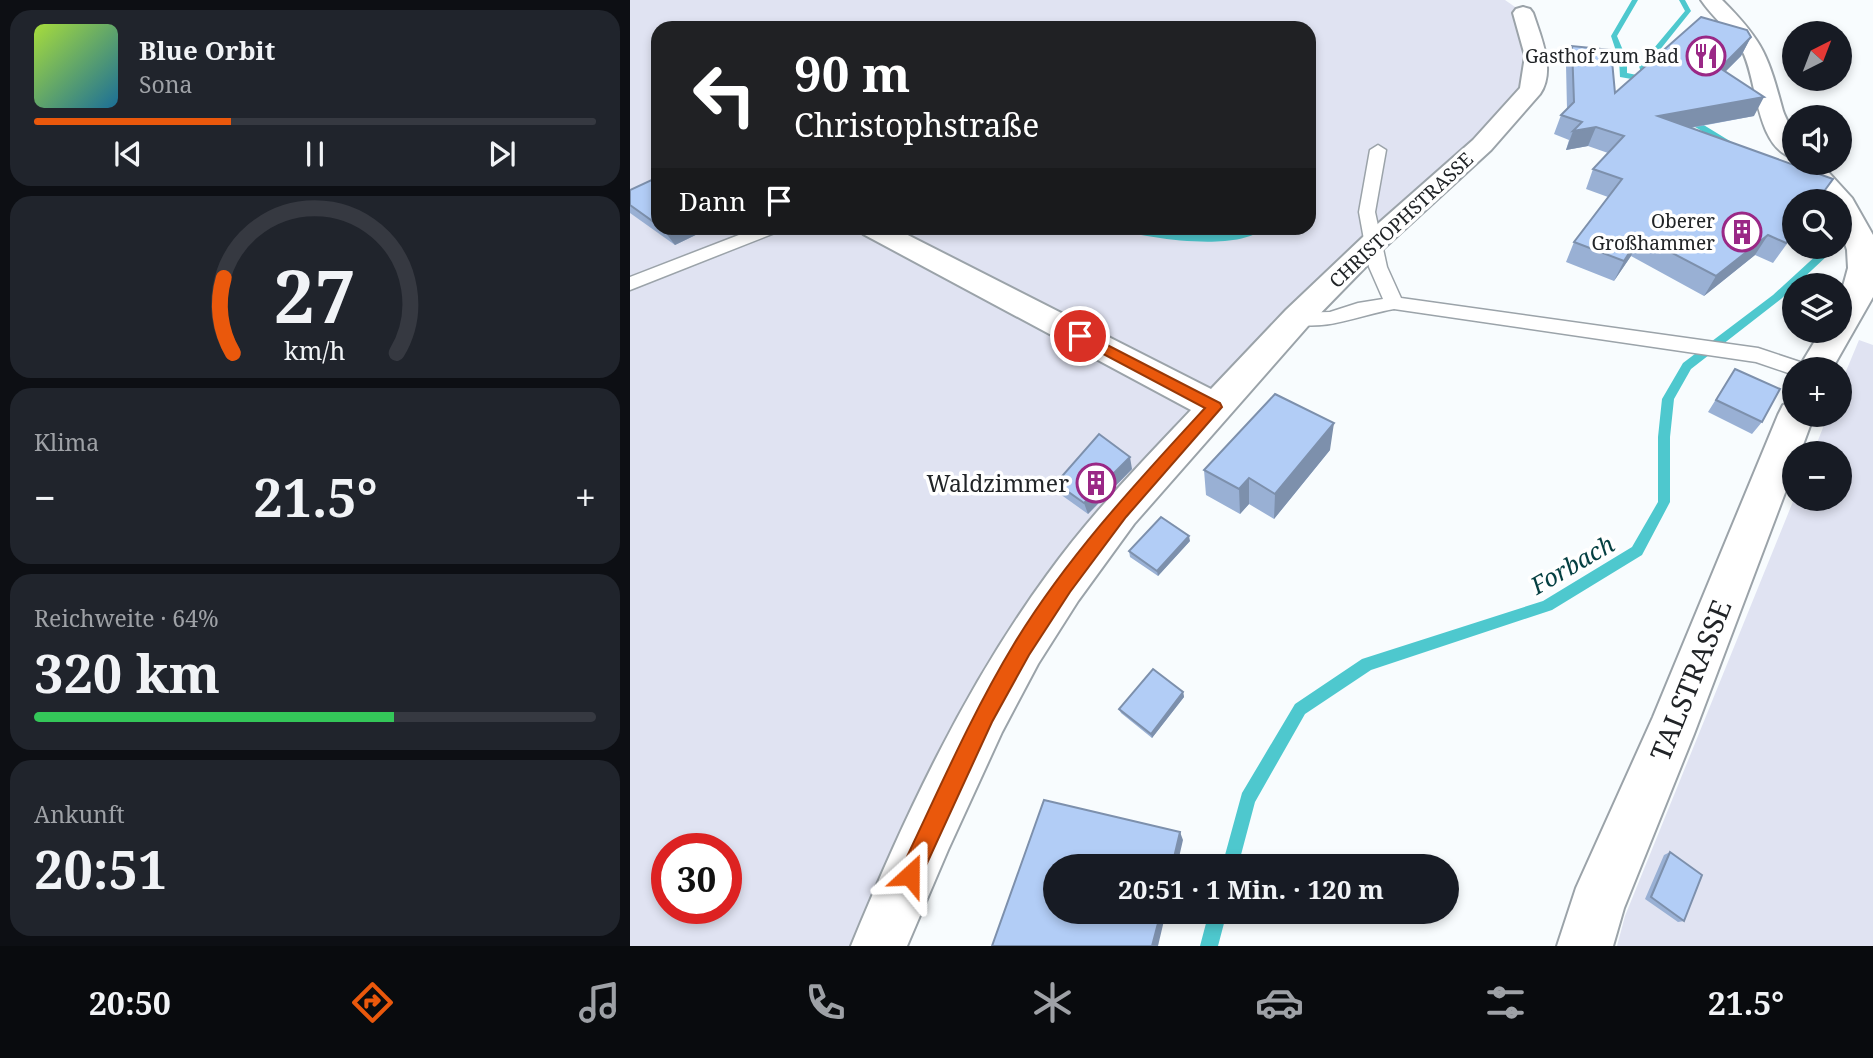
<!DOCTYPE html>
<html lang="de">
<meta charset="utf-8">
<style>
body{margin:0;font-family:"Noto Serif",serif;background:#20242c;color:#f1f3f6;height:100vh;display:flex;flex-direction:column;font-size:26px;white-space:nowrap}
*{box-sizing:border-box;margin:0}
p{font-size:23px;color:#9ea1a6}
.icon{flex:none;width:38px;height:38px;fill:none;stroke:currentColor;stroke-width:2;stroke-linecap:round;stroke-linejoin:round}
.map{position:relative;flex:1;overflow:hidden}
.drawer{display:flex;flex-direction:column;gap:10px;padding:10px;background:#0d0f14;width:630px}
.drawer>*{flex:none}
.guide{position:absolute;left:21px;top:21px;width:665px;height:214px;border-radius:21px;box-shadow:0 4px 10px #0003;background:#202124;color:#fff;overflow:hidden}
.needle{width:46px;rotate:42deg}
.controls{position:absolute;left:1152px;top:21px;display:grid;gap:14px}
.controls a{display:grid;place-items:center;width:70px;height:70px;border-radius:50%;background:#171b24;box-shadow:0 4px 10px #0003;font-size:35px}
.speed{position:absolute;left:21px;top:833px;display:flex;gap:14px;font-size:35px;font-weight:700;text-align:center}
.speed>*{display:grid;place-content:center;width:91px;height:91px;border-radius:50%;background:#171b24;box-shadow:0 4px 10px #0003;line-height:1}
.speed .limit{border:10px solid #d22;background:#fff;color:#111}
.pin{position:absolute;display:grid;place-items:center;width:60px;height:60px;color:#fff;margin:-30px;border:4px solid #fff;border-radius:50%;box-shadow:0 2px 7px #0007}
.me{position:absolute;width:77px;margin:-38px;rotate:24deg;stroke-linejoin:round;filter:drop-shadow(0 0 5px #0008)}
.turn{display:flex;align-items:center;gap:24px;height:147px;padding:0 28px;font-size:32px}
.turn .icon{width:91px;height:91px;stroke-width:2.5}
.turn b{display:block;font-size:49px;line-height:60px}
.then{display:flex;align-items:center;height:66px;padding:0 28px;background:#0003;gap:14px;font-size:26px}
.big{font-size:52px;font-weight:700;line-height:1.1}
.drawer .tile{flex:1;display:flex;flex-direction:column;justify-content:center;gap:10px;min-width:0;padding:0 24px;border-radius:21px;background:#20242c}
.drawer .dial{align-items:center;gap:0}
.dial svg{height:182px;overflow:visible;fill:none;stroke:#363941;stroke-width:7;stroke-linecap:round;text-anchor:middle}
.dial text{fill:#f1f3f6;stroke:none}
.song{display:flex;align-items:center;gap:21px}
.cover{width:84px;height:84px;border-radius:10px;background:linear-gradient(135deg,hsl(80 70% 55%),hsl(200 70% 35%))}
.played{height:7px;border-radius:4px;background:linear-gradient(90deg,#ea580c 35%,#363941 35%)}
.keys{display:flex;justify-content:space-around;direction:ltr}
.heat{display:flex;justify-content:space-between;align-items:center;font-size:38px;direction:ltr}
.charge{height:10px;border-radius:5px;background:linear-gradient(90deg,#34c759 64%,#363941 0)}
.trip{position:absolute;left:413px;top:854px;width:416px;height:70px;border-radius:35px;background:#171b24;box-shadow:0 4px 10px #0003;font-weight:700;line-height:70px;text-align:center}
.menu{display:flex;height:112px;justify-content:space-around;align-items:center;background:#090b0e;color:#9ea1a6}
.menu .icon{width:49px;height:49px}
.menu .current{color:#ea580c}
.menu b{font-size:32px;color:#f1f3f6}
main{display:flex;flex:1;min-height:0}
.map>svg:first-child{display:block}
.green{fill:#e0e3f2;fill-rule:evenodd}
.water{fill:#4ec8ce}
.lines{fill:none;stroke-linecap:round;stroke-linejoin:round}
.stream{fill:#4ec8ce;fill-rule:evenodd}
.service-casing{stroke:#9ba3a9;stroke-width:3}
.minor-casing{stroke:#9ba3a9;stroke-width:4}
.service{fill:#fff;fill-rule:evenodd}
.minor{fill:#fff;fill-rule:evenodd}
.wall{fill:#99b0d4}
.shaded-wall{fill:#7d90ac}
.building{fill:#b2cdf6;stroke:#7d90ac;stroke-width:2}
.route{fill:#ea580c;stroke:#983908;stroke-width:2}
.labels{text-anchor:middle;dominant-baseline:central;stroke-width:7;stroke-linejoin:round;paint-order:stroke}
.far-poi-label{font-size:19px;fill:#212427;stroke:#fff;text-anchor:end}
.far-street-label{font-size:19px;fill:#212427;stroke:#fff}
.poi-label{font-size:23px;fill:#212427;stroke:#fff;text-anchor:end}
.water-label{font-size:24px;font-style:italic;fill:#043f41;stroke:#fff}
.near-street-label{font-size:28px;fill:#212427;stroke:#fff}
</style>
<main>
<section class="drawer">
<div class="tile">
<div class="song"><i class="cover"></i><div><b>Blue Orbit</b><p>Sona</p></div></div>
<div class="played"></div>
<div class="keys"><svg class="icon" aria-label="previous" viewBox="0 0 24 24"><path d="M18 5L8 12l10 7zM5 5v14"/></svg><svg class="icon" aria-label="pause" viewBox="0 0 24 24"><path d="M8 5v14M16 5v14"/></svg><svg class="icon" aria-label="next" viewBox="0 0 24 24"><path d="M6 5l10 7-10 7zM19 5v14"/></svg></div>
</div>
<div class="tile dial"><svg viewBox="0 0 100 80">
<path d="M14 69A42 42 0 1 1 86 69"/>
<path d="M14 69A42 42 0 0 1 10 36" stroke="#ea580c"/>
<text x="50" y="56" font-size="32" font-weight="700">27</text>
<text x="50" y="72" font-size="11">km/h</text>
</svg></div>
<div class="tile"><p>Klima</p>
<div class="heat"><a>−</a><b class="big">21.5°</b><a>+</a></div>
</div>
<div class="tile"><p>Reichweite · 64%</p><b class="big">320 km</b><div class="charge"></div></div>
<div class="tile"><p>Ankunft</p><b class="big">20:51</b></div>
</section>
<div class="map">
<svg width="1243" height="946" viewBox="0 0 1243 946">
<rect width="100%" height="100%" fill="#f8fcfe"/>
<path class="green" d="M 0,0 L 875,0 L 898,16 L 920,58 L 910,96 L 619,374 L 461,561 L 328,774 L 263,946 L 0,946 ZM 28,28 L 679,28 L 679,228 L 28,228 ZM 37,849 L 96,849 L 96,908 L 37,908 Z
M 1229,340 L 1243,345 L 1243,946 L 987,946 L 995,916 L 1164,499 L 1209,499 L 1209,453 L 1183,453 L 1198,415 L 1209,415 L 1209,388 Z"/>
<path class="water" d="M 481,228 L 634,228 C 607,253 515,238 481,228 Z"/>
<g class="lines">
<path class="stream" d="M 1002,0 L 1008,0 L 987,36 L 997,60 L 997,73 L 1012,76 L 1009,66 L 1055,11 L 1049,0 L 1055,0 L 1061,11 L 1017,66 L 1021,83 L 1017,85 L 1013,81 L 990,77 L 989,60 L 981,36 Z
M 1053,116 L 1059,116 L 1108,146 L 1101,148 L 1053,120 Z
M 1189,247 L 1199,247 L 1198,255 L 1151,299 L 1061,369 L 1044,399 L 1040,437 L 1040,502 L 1012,555 L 922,610 L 741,670 L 675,714 L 625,802 L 608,866 L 592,866 L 612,793 L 665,704 L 732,659 L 913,601 L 1002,547 L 1028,502 L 1028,437 L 1032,399 L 1053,363 L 1143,295 L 1190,252 Z
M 579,912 L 597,912 L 588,946 L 570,946 Z"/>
<defs>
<path id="service" d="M 748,145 L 756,150 L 745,212 L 757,267 L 771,298 L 1128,348 L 1176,364 L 1179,369 L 1164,369 L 1164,375 L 1126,362 L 764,309 C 730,315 695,332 660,323 L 657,318 L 660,313 L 700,312 L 728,303 L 753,299 L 739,267 L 729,212 L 740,150 Z
M 127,228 L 150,228 L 147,232 L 0,290 L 0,277 Z"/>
<path id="minor" d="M 1071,0 L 1092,0 C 1134,42 1138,56 1153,111 C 1156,120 1162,128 1164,136 C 1165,143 1164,151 1164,158 C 1125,148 1128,80 1112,50 C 1101,31 1083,18 1071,0 Z
M 893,7 L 900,9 L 903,13 C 911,37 926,71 910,94 L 861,150 L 754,248 L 678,326 L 504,524 L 448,601 L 408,664 L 372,732 L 318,850 L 277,946 L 221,946 C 274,817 335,687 417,575 C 460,515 511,463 561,410 L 233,234 L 229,228 L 264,228 L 581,389 L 656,310 L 734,236 L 843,140 L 890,88 L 895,56 L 883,13 L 886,9 Z
M 1164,162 L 1190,163 L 1222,198 L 1243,235 L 1243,297 L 1202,369 L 1168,369 L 1191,331 L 1209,331 L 1209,301 L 1218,268 L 1217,250 L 1209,224 L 1209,201 L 1195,201 L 1167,169 Z
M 1164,402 L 1164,415 L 1184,415 L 1170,453 L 1164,453 L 1164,469 L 1064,734 L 994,908 L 983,946 L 927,946 L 946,888 L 1023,717 L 1148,415 L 1153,405 Z"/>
</defs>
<use href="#service" class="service-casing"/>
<use href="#minor" class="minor-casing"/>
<use href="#service" class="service"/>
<use href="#minor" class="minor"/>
</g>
<path class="wall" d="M 1121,37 L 1111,56 L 1095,72 L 1124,116 L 1061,128 L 1164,234 L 1143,263 L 1125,255 L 1074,296 L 1001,256 L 984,281 L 936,262 L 944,242 L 978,197 L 956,189 L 963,169 L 978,153 L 958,146 L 936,150 L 939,140 L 924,134 L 931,115 L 937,109 L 936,65 L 942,46 L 985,93 Z
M 28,177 L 28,228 L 80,228 L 45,245 L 0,213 L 0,190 Z
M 1105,369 L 1132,422 L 1122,434 L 1078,412 Z
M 700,450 L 644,519 L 619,504 L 610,514 L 576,495 L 574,470 Z
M 502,469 L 458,514 L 430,494 L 426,483 Z
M 560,541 L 528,576 L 500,557 L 499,551 Z
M 553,692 L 554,697 L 522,738 L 491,713 L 489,709 Z
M 1040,852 L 1054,921 L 1048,922 L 1015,899 L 1034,855 Z"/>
<path class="shaded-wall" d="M 1121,37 L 1111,56 L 1080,87 L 1090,68 Z
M 1134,97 L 1124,116 L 1019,135 L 1028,116 Z
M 966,127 L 958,146 L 936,150 L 943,131 Z
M 32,228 L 80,228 L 45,245 Z
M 1138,235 L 1125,255 L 1074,296 L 1086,276 Z
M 1010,236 L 1001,256 L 984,281 L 994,261 Z
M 704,423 L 700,450 L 644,519 L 645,494 Z
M 500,457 L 502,469 L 458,514 L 454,503 Z
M 619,478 L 619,504 L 610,514 L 609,489 Z
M 559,536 L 560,541 L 528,576 L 527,571 Z
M 553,692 L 554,697 L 522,738 L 521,734 Z
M 550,832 L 553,840 L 547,866 L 542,866 Z
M 531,912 L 536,912 L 528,946 L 522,946 Z"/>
<path class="building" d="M 1071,17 L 1117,30 L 1121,37 L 1090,68 L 1134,97 L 1028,116 L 1203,179 L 1187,201 L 1164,201 L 1164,233 L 1156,243 L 1138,235 L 1086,276 L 1010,236 L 994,261 L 944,242 L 992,179 L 963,169 L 994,136 L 966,127 L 943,131 L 952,122 L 931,115 L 944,102 L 942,46 L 981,50 L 985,93 Z
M 28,177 L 28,225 L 0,205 L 0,190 Z
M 1105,369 L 1150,389 L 1132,422 L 1086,400 Z
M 645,394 L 704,423 L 645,494 L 619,478 L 609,489 L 574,470 Z
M 469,434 L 500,457 L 454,503 L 426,483 Z
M 531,517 L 559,536 L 527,571 L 499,551 Z
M 523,669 L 553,692 L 521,734 L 489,709 Z
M 414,800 L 550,832 L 542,866 L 425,866 L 425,912 L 531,912 L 522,946 L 362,946 Z
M 1040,852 L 1072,875 L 1054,921 L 1021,897 Z"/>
<path class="route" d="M 450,331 L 590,403 L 592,407 L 496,517 L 440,592 L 399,655 L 362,722 L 288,883 L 280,886 L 272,883 L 268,875 L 272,867 C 308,792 341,715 384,644 C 437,557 506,483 575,408 L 445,339 L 443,336 Z"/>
<defs>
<symbol id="restaurant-ring" viewBox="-11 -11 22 22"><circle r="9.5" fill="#fff" stroke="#9a2886" stroke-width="1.5"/><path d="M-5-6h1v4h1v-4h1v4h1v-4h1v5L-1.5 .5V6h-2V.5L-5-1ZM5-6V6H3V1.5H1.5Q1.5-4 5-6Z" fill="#9a2886"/></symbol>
<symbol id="building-ring" viewBox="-11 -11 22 22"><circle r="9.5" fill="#fff" stroke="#9a2886" stroke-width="1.5"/><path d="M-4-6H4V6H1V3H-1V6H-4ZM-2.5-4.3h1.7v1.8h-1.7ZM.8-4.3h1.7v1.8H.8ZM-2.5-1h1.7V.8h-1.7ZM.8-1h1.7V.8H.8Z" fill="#9a2886"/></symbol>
</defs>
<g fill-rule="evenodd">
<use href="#restaurant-ring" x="1054" y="34" width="44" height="44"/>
<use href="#building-ring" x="1090" y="210" width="44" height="44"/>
<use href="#building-ring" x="444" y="461" width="44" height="44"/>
</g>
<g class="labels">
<g class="far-poi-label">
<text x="1049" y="56">Gasthof zum Bad</text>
<text x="1085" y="221">Oberer<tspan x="1085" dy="22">Großhammer</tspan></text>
</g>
<g class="far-street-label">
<text transform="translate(771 220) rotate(-43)">CHRISTOPHSTRASSE</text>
</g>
<g class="poi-label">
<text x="439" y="483">Waldzimmer</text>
</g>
<g class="water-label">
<text transform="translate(942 564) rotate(-30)">Forbach</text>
</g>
<g class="near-street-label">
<text transform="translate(1060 680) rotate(-68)">TALSTRASSE</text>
</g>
</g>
</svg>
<div class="controls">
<a><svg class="needle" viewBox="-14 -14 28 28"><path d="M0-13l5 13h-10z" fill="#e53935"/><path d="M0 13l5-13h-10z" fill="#9ea1a6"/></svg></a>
<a><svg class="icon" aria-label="sound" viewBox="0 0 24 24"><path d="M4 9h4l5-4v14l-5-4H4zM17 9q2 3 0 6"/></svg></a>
<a><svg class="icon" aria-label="search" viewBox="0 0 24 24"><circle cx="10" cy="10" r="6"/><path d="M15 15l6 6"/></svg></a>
<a><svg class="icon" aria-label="layers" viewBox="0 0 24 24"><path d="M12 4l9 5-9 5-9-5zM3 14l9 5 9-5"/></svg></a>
<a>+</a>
<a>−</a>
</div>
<div class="speed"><div class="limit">30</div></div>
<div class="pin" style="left:450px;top:336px;background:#d93025"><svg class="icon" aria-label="arrive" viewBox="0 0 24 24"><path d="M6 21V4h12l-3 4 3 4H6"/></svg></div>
<svg class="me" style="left:280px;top:875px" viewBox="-20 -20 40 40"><path d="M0-17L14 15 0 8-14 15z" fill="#ea580c" stroke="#fff" stroke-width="4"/></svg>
<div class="trip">20:51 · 1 Min. · 120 m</div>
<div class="guide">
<div class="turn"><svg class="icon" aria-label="left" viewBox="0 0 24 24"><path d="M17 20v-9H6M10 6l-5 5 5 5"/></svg><div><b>90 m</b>Christophstraße</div></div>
<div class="then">Dann<svg class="icon" aria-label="arrive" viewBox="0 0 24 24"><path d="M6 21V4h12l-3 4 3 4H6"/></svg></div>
</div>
</div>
</main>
<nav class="menu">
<b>20:50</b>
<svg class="icon current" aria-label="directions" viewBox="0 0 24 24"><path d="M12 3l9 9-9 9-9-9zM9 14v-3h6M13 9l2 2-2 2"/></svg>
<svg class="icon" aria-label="music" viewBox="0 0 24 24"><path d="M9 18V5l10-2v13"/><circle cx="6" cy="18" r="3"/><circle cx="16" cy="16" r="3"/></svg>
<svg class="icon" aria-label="phone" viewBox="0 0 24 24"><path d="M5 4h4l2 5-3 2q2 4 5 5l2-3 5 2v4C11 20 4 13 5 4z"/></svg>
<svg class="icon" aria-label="climate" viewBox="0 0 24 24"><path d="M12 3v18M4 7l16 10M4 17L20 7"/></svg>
<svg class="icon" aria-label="car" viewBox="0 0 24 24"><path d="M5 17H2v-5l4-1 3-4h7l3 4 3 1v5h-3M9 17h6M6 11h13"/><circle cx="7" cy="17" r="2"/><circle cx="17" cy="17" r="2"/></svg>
<svg class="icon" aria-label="filters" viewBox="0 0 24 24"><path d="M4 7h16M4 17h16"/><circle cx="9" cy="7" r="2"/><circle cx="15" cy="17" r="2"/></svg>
<b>21.5°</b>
</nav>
